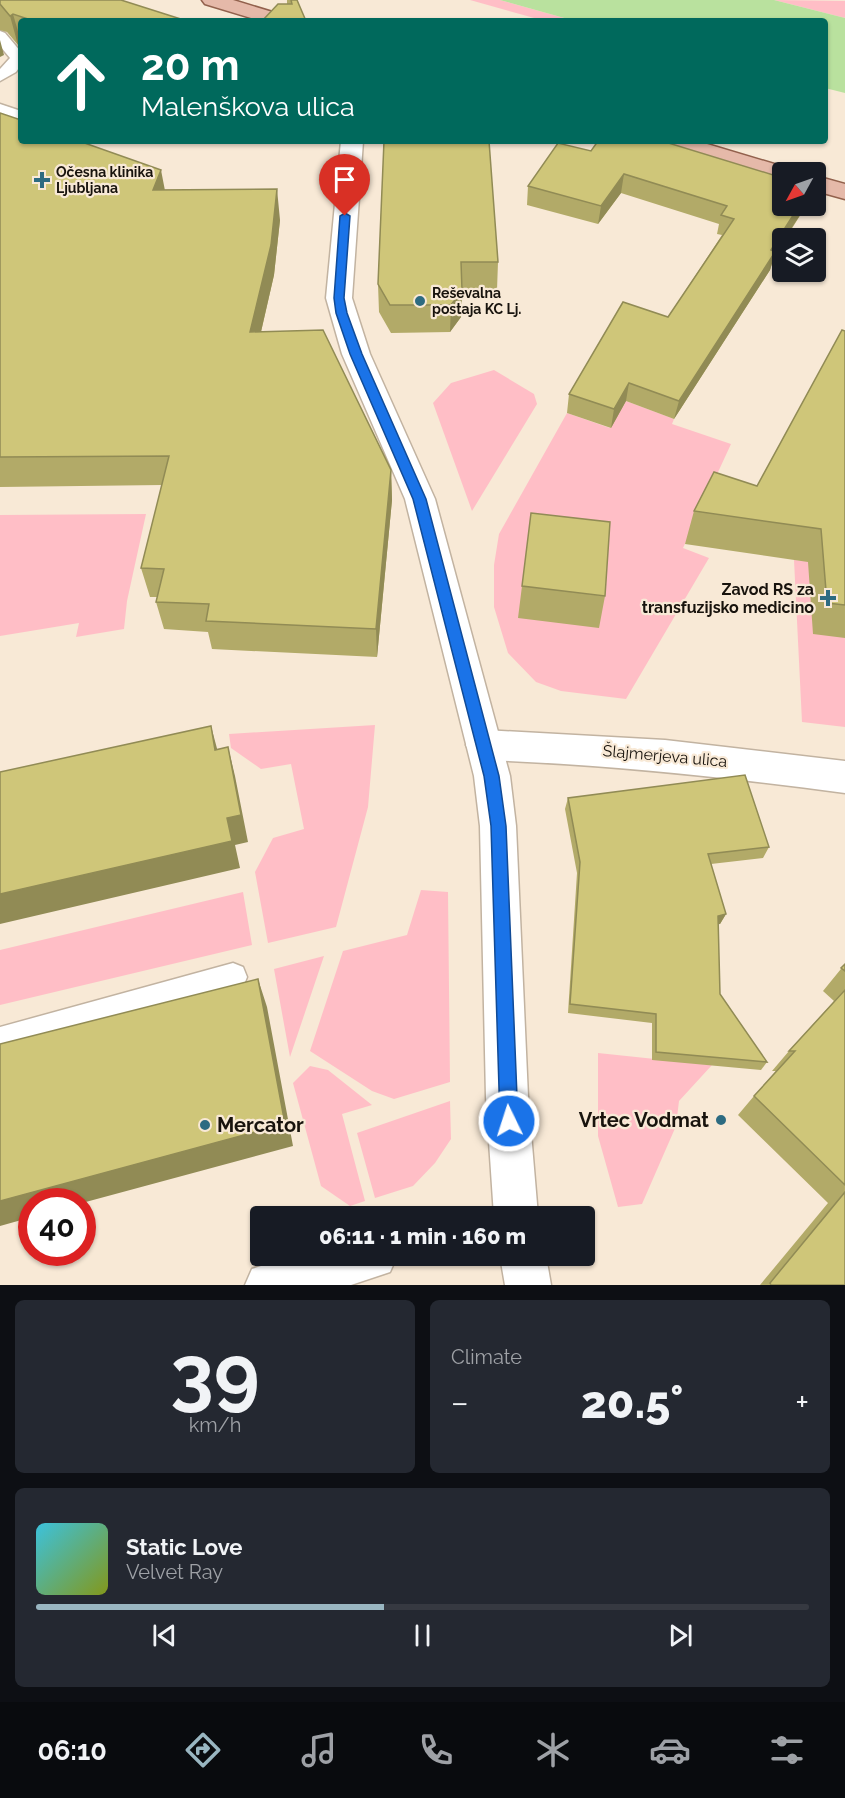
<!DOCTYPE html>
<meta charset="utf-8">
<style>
body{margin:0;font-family:Raleway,sans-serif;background:#242831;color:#f1f3f6;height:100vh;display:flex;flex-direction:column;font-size:22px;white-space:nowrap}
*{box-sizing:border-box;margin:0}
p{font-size:20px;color:#9ea1a6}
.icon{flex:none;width:33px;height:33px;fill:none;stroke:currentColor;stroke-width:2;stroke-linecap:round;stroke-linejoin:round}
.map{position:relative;height:1285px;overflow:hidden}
.panel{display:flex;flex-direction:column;gap:15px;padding:15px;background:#0d0f14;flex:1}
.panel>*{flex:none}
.hud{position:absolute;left:18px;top:18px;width:810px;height:126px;border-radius:6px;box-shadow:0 2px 4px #0004;background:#00695c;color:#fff;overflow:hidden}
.needle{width:39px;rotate:230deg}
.fabs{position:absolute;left:772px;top:162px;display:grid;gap:12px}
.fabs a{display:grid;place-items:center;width:54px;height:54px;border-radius:6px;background:#171b24;box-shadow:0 2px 4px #0004;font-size:30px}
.speed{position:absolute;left:18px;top:1188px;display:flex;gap:12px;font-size:30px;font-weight:700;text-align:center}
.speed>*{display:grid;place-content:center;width:78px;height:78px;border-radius:50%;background:#171b24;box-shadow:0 2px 4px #0004;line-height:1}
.speed .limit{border:9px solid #d22;background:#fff;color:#111}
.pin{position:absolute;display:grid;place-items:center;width:51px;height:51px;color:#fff;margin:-62px -26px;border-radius:50% 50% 50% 0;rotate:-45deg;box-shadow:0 0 6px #0007}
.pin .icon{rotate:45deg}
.me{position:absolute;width:66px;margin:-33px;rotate:356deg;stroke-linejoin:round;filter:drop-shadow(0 0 4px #0008)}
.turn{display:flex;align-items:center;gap:21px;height:126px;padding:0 24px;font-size:27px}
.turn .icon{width:78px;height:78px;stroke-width:2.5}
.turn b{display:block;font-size:42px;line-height:51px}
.big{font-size:45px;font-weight:800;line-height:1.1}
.panel .card{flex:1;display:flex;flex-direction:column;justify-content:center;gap:9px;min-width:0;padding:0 21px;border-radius:9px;background:#242831}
.panel .dial{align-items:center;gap:0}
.dial b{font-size:78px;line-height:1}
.song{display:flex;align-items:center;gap:18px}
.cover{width:72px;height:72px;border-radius:9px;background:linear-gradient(135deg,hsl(190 70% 55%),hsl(70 70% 35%))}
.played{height:6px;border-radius:3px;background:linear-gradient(90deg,#99b6c1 45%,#363941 45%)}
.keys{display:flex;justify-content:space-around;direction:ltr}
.heat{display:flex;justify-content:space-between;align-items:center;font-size:33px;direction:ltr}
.panel .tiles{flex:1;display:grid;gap:15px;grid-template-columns:1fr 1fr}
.card:last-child{grid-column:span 2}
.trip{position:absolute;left:250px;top:1206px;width:345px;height:60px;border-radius:6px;background:#171b24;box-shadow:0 2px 4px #0004;font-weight:800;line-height:60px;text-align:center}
.menu{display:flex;height:96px;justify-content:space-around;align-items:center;background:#090b0e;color:#9ea1a6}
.menu .icon{width:42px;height:42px}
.menu .active{color:#99b6c1}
.menu b{font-size:27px;color:#f1f3f6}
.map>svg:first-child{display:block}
.green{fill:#ffbec6}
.water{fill:#b9e19e}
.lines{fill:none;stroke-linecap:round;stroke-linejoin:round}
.lane-casing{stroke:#c2b3a1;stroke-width:3}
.street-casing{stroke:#c2b3a1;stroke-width:3}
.secondary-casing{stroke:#c2b3a1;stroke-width:3}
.primary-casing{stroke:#92614d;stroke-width:3}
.lane{fill:#fff;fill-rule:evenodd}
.street{fill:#fff;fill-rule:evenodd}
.secondary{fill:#fff;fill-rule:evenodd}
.primary{fill:#e5b9a9;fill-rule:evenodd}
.wall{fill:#b2aa68}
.shaded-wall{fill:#918b55}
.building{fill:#cfc679;stroke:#918b55;stroke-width:1.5}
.route{fill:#1a73e8;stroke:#114b97;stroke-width:1.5}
.poi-dot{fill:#2d6b81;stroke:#f8e9d6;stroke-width:2}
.labels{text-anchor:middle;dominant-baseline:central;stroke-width:4.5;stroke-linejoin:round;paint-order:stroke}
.far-poi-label{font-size:14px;font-weight:bold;fill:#18130d;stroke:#f8e9d6;text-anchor:start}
.poi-label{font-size:16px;font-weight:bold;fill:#18130d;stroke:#f8e9d6;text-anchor:end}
.street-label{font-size:16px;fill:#18130d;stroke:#f8e9d6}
.near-poi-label{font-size:20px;font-weight:bold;fill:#18130d;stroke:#f8e9d6;text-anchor:end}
</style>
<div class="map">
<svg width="845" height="1285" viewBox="0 0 845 1285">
<rect width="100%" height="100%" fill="#f8e9d6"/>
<path class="green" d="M 470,0 L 500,0 L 575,21 L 545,21 Z
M 774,0 L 845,1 L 845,18 Z
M 494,370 L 534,394 L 537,404 L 472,511 L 433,403 L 451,383 Z
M 626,401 L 674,419 L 672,424 L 731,444 L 683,548 L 709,558 L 626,699 L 561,691 L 536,682 L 508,653 L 494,607 L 494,565 L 499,534 L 567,413 L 610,428 Z
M 146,514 L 127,601 L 124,629 L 76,637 L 79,623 L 0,636 L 0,515 Z
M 794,560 L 808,561 L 845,638 L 845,727 L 802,722 Z
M 375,725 L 368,807 L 336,927 L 268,943 L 255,872 L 273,838 L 304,829 L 291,764 L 261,769 L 231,748 L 229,734 Z
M 421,890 L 448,892 L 450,1082 L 394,1099 L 372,1091 L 310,1051 L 343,951 L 407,935 Z
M 243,892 L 252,945 L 0,1005 L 0,950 Z
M 324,956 L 290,1057 L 274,969 Z
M 598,1053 L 712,1065 L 679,1101 L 676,1126 L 642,1204 L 618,1207 L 598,1136 Z
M 310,1066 L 328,1070 L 372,1105 L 342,1114 L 365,1201 L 350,1206 L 321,1186 L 293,1083 Z
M 450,1101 L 451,1139 L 435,1163 L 413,1186 L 375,1198 L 357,1133 Z"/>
<path class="water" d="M 500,0 L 774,0 L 845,18 L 845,93 L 825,88 L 825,21 L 575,21 Z"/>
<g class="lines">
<defs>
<path id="lane" d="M 0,31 L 5,33 L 21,52 L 21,65 L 16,72 L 0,81 L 0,69 L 10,58 L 0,46 Z
M 0,104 L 21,111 L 21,122 L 0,115 Z
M 233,963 L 243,967 L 247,977 L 243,987 L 233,991 L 0,1057 L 0,1027 Z"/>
<path id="street" d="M 484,730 L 665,740 L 845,761 L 845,793 C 725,777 605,764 484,760 L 472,756 L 466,745 L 472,734 Z
M 292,1256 L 397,1256 L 390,1272 L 351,1285 L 245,1285 L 252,1269 Z"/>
<path id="secondary" d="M 341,141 L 363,141 L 352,298 L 370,354 L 435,499 L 510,776 L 516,826 L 528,1097 L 538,1216 L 494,1216 L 486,1097 L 480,826 L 474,776 L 405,499 L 342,354 L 326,298 Z
M 500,1256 L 546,1256 L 551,1285 L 505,1285 Z"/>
<path id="primary" d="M 202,0 L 233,0 L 289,17 L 292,21 L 261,21 L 205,4 Z
M 662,141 L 697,141 L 791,169 L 794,172 L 783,172 L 783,181 L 665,146 Z
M 816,176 L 845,184 L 845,199 L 816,191 Z"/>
</defs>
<use href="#lane" class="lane-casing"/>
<use href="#street" class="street-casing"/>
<use href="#secondary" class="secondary-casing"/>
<use href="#primary" class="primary-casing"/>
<use href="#lane" class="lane"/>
<use href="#street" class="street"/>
<use href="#secondary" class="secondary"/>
<use href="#primary" class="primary"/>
</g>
<path class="wall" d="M 0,0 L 187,21 L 21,21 L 21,43 L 18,45 L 7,32 L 0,30 Z
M 287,0 L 297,0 L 306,21 L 287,4 Z
M 0,113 L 164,190 L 280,220 L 274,275 L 261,332 L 391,470 L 392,500 L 377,657 L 212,649 L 208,632 L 164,629 L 156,602 L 157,597 L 150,597 L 141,568 L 162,485 L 0,487 Z
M 384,141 L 498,262 L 497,290 L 462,290 L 461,317 L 450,332 L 391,333 L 379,312 L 378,284 Z
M 598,141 L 670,141 L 669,143 L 783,206 L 806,206 L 774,257 L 770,270 L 674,419 L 626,401 L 611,428 L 567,413 L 569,394 L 668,317 L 722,235 L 717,234 L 719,224 L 621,193 L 598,224 L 527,205 L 528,186 L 591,151 Z
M 845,331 L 845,638 L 813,634 L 808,562 L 685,544 L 694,511 L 757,486 Z
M 522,586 L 605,596 L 599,628 L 518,618 Z
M 568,798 L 769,847 L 763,858 L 711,864 L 726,914 L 720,924 L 718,924 L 720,994 L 767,1062 L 761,1070 L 652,1060 L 652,1023 L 568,1013 L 577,873 L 565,809 Z
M 845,964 L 845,1285 L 760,1285 L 828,1203 L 738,1115 L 754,1096 L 776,1071 L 772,1071 L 789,1051 L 834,1001 L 823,991 Z"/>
<path class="shaded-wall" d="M 13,14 L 21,42 L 21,43 L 18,45 L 10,16 Z
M 0,40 L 4,55 L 0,57 Z
M 161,170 L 167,201 L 153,190 Z
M 624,174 L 621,193 L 598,224 L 601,206 Z
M 277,189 L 280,220 L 274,275 L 254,362 L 250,332 Z
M 799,206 L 806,206 L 785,238 L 783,238 L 783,242 L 774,257 L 770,270 L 674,419 L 679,401 Z
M 462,290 L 461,317 L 450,332 L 451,305 Z
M 629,383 L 626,401 L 611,428 L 614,409 Z
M 391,470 L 392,500 L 377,657 L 376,629 Z
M 211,726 L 219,756 L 215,750 Z
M 228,747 L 235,776 L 248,842 L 235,845 L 240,868 L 0,924 L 0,894 Z
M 726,914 L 720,924 L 713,925 L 718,916 Z
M 258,979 L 267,1007 L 293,1146 L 82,1203 L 82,1202 L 32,1202 L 32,1217 L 0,1226 L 0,1201 Z"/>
<path class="building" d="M 0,0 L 121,0 L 187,21 L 34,21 L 13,14 L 10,16 L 0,4 Z
M 291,0 L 297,0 L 306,21 L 262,21 L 278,4 L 292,4 Z
M 0,113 L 21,120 L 21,141 L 79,141 L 161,170 L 153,190 L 277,189 L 271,245 L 250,332 L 323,330 L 391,470 L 376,629 L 206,621 L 209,604 L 156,602 L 164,569 L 141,568 L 169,456 L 0,457 Z
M 384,141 L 489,141 L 498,262 L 461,262 L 462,290 L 451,305 L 390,305 L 378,284 Z
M 598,141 L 662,141 L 783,178 L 783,206 L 799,206 L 771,250 L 775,252 L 679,401 L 629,383 L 614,409 L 569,394 L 623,302 L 668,317 L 734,219 L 721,215 L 727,206 L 624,174 L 601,206 L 528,186 L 558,143 L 591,151 Z
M 842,330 L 845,331 L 845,605 L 827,603 L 821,529 L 694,511 L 714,472 L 757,486 Z
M 531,513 L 610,522 L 605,596 L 522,586 Z
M 211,726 L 215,750 L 228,747 L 241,815 L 227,818 L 232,841 L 0,894 L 0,772 Z
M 745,775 L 769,847 L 708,854 L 726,914 L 718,916 L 720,994 L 767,1062 L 656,1052 L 656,1014 L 570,1004 L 580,862 L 568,798 Z
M 845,964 L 845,971 L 841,968 Z
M 258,979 L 285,1124 L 0,1201 L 0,1044 Z
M 845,990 L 845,1185 L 754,1096 L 795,1051 L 789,1051 Z
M 845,1192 L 845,1285 L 771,1285 L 770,1283 Z"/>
<path class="route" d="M 345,213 L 350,216 L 344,298 L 347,313 L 362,354 L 426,499 L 499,776 L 506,826 L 518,1121 L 515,1127 L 509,1129 L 503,1127 L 500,1121 L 491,826 L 484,776 L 413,499 L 350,354 L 336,313 L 334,298 L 340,216 Z"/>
<g class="poi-dot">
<path d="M39 171h6v6h6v6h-6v6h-6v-6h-6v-6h6z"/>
<circle cx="420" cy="301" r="6"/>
<path d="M825 589h6v6h6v6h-6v6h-6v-6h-6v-6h6z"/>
<circle cx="721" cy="1120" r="6"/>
<circle cx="205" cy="1125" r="6"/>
</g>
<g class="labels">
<g class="far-poi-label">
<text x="56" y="172">Očesna klinika<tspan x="56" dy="16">Ljubljana</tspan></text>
<text x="432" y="293">Reševalna<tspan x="432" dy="16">postaja KC Lj.</tspan></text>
</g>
<g class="poi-label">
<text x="814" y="589">Zavod RS za<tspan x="814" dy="18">transfuzijsko medicino</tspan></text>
</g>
<g class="street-label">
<text transform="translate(665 756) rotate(5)">Šlajmerjeva ulica</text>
</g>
<g class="near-poi-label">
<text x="709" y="1120">Vrtec Vodmat</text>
<text x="217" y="1125" text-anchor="start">Mercator</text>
</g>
</g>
</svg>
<div class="fabs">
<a><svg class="needle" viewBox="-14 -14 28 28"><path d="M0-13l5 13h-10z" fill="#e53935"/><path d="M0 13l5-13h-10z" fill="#9ea1a6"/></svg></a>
<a><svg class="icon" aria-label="layers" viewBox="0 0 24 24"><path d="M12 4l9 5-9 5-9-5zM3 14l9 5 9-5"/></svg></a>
</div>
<div class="speed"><div class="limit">40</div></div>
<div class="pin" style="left:345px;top:216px;background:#d93025"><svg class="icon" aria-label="arrive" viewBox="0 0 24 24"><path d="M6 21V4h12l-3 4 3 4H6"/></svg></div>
<svg class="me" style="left:509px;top:1121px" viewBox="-20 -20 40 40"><circle r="17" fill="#1a73e8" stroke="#fff" stroke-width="3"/><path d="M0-11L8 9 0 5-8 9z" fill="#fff"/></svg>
<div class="trip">06:11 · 1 min · 160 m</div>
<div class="hud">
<div class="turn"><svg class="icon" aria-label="ahead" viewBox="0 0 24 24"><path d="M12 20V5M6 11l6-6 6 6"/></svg><div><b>20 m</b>Malenškova ulica</div></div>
</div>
</div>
<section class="panel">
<div class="tiles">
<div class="card dial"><b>39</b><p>km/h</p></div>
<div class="card"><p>Climate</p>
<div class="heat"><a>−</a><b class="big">20.5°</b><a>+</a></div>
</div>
<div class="card">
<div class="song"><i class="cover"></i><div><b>Static Love</b><p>Velvet Ray</p></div></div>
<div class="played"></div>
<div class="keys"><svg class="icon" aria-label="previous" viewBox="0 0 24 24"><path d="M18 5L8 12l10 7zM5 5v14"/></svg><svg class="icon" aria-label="pause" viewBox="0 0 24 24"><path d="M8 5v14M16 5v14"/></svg><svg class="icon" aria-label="next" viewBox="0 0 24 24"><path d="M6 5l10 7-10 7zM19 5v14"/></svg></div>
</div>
</div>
</section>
<nav class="menu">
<b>06:10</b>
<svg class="icon active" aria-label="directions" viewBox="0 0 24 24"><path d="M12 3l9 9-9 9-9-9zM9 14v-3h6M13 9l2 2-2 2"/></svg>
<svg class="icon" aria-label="music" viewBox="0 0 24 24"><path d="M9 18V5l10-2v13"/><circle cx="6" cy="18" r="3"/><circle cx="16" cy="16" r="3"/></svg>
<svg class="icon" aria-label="phone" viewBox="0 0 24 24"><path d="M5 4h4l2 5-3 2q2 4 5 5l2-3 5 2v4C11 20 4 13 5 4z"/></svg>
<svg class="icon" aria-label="climate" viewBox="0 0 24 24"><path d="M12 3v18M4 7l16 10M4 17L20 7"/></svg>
<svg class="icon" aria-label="car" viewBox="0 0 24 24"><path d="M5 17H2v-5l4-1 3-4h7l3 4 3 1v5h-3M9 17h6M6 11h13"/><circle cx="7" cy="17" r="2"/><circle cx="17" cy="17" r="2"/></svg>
<svg class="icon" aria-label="filters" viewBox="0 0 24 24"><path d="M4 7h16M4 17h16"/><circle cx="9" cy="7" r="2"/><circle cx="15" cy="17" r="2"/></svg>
</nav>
